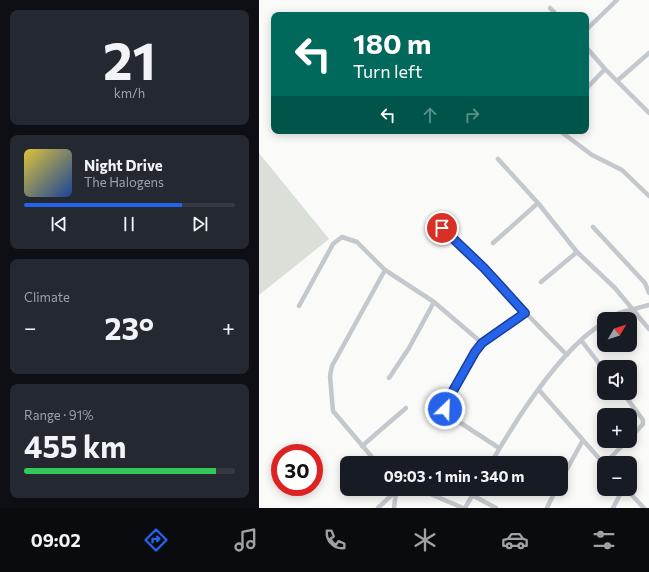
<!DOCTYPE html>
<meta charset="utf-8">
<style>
body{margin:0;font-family:Commissioner,sans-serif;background:#242831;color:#f1f3f6;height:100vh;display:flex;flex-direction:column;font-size:15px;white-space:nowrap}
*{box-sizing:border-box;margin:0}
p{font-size:13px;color:#9ea1a6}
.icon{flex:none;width:22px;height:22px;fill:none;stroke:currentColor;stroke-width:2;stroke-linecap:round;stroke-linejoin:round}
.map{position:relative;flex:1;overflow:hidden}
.details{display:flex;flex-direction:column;gap:10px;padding:10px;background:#0d0f14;width:259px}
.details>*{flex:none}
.banner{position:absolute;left:12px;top:12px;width:318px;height:122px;border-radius:8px;box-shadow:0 2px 10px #0003;background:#00695c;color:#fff;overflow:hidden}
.needle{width:26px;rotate:51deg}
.controls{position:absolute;left:338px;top:312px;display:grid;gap:8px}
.controls a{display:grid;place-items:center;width:40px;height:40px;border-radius:8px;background:#171b24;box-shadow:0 2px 10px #0003;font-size:20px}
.speed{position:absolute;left:12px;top:444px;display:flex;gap:8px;font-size:20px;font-weight:700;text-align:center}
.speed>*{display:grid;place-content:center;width:52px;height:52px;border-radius:50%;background:#171b24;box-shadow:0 2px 10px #0003;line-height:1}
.speed .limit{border:6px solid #d22;background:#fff;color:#111}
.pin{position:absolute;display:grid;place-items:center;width:34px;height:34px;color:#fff;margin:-17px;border:2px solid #fff;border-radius:50%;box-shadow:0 1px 4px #0007}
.me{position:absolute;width:44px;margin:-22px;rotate:24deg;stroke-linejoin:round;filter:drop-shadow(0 0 3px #0008)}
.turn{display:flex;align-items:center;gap:14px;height:84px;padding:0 16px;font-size:18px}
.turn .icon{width:52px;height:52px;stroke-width:2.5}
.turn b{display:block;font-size:28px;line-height:34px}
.lanes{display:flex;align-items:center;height:38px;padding:0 16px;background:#0003;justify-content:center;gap:20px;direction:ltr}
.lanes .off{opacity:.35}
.big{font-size:30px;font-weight:700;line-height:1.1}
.details .widget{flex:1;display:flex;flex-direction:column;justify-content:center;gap:6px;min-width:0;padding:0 14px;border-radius:8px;background:#242831}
.details .dial{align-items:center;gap:0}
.dial b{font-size:52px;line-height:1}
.song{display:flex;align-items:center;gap:12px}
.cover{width:48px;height:48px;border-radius:6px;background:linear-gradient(135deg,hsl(50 70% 55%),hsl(220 70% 35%))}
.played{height:4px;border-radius:2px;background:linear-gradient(90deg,#2563eb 75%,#363941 75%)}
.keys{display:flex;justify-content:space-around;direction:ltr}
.heat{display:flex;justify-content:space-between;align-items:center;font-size:22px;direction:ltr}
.charge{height:6px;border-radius:3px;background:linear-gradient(90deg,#34c759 91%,#363941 0)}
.trip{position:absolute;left:81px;top:456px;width:228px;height:40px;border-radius:8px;background:#171b24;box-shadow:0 2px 10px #0003;font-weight:700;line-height:40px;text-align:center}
.dock{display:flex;height:64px;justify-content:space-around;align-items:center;background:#090b0e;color:#9ea1a6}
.dock .icon{width:28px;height:28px}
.dock .selected{color:#2563eb}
.dock b{font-size:18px;color:#f1f3f6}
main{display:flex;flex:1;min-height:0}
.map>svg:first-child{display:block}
.grass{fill:#dadfd7}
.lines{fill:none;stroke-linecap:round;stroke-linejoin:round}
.minor{stroke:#c3c8cc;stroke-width:4.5}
.route-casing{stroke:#184099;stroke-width:10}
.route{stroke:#2563eb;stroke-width:7}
</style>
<main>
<section class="details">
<div class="widget dial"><b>21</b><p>km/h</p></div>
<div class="widget">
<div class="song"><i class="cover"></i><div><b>Night Drive</b><p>The Halogens</p></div></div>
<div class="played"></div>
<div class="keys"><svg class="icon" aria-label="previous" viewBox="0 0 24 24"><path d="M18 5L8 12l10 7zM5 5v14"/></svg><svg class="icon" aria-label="pause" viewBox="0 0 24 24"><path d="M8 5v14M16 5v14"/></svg><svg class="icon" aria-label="next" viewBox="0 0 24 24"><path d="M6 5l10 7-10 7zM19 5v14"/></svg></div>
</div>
<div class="widget"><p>Climate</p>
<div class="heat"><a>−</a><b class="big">23°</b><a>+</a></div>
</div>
<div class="widget"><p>Range · 91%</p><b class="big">455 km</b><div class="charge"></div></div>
</section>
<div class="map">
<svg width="390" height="508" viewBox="0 0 390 508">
<rect width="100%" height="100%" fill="#fafaf8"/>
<path class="grass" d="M 0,153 L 70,239 L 0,295 Z"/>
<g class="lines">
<path class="minor" d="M 291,8 L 298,15
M 327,30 L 358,0
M 327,47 L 346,69 L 390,113
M 358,81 L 390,53
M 327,89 L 346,69
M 301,131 L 333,155 L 363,170 L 390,196
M 239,159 L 279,203 L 318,252 L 356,288 L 390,329
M 334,227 L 386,283 L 390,293
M 183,228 C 226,269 266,313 308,355
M 234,243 L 279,203
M 282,282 L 318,252
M 40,306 L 74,244 L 83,237 L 98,242 L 126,270 L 175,302 L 223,343
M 350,319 L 360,313 L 390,305
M 322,340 L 345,370
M 130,378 L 150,348 L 175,302
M 280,390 L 345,464
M 364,393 L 384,420 L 384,424 L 371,438
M 103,446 L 147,408
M 240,448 L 188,414 L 186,405 L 216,352 L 223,343 L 266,313
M 118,463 L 74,411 L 71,376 L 73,366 L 126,270
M 232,463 C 255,423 287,373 321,341 C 328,334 337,328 345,322
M 346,463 L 368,441
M 302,480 L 324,440
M 160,489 L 204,508
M 367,489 L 385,508
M 213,495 L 237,508
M 119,508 L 139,489
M 135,508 L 137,492
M 206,508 L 217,489
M 288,508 L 297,489
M 354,508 L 364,489"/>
</g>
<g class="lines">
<defs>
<path id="route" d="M 183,228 L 225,268 L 266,313 L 223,343 L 216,352 L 186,405 L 186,409"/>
</defs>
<use href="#route" class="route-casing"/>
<use href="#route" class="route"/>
</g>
</svg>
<div class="controls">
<a><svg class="needle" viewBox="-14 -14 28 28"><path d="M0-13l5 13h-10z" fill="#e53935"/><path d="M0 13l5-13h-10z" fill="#9ea1a6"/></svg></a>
<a><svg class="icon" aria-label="sound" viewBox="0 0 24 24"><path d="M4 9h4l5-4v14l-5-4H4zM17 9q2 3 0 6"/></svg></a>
<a>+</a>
<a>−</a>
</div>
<div class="speed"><div class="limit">30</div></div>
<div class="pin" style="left:183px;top:228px;background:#d93025"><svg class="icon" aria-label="arrive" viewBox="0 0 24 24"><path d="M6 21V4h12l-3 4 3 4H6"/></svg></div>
<svg class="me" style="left:186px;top:409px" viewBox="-20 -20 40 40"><circle r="17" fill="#2563eb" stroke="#fff" stroke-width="3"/><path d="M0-11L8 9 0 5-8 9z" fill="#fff"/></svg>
<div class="trip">09:03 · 1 min · 340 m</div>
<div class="banner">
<div class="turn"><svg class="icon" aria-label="left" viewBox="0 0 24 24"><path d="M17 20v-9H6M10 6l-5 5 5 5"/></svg><div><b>180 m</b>Turn left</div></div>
<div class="lanes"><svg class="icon" aria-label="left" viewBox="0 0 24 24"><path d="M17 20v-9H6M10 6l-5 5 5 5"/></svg><svg class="icon off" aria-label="ahead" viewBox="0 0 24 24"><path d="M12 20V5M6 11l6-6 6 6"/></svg><svg class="icon off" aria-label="right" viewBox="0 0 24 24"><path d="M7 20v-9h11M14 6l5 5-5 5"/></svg></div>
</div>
</div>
</main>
<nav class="dock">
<b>09:02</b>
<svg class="icon selected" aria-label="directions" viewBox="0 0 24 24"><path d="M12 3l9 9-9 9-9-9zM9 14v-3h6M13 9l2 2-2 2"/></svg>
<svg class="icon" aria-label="music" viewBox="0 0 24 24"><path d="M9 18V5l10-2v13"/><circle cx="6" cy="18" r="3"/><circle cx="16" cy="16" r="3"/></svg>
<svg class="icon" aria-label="phone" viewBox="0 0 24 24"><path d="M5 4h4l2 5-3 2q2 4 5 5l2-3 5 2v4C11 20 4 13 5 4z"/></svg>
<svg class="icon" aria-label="climate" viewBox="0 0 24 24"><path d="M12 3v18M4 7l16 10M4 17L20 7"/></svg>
<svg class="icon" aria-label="car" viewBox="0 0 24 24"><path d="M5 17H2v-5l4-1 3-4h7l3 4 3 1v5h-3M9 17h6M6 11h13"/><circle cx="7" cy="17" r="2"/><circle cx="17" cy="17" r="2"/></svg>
<svg class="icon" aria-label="filters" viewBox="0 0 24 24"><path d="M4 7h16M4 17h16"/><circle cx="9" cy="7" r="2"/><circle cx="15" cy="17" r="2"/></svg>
</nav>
